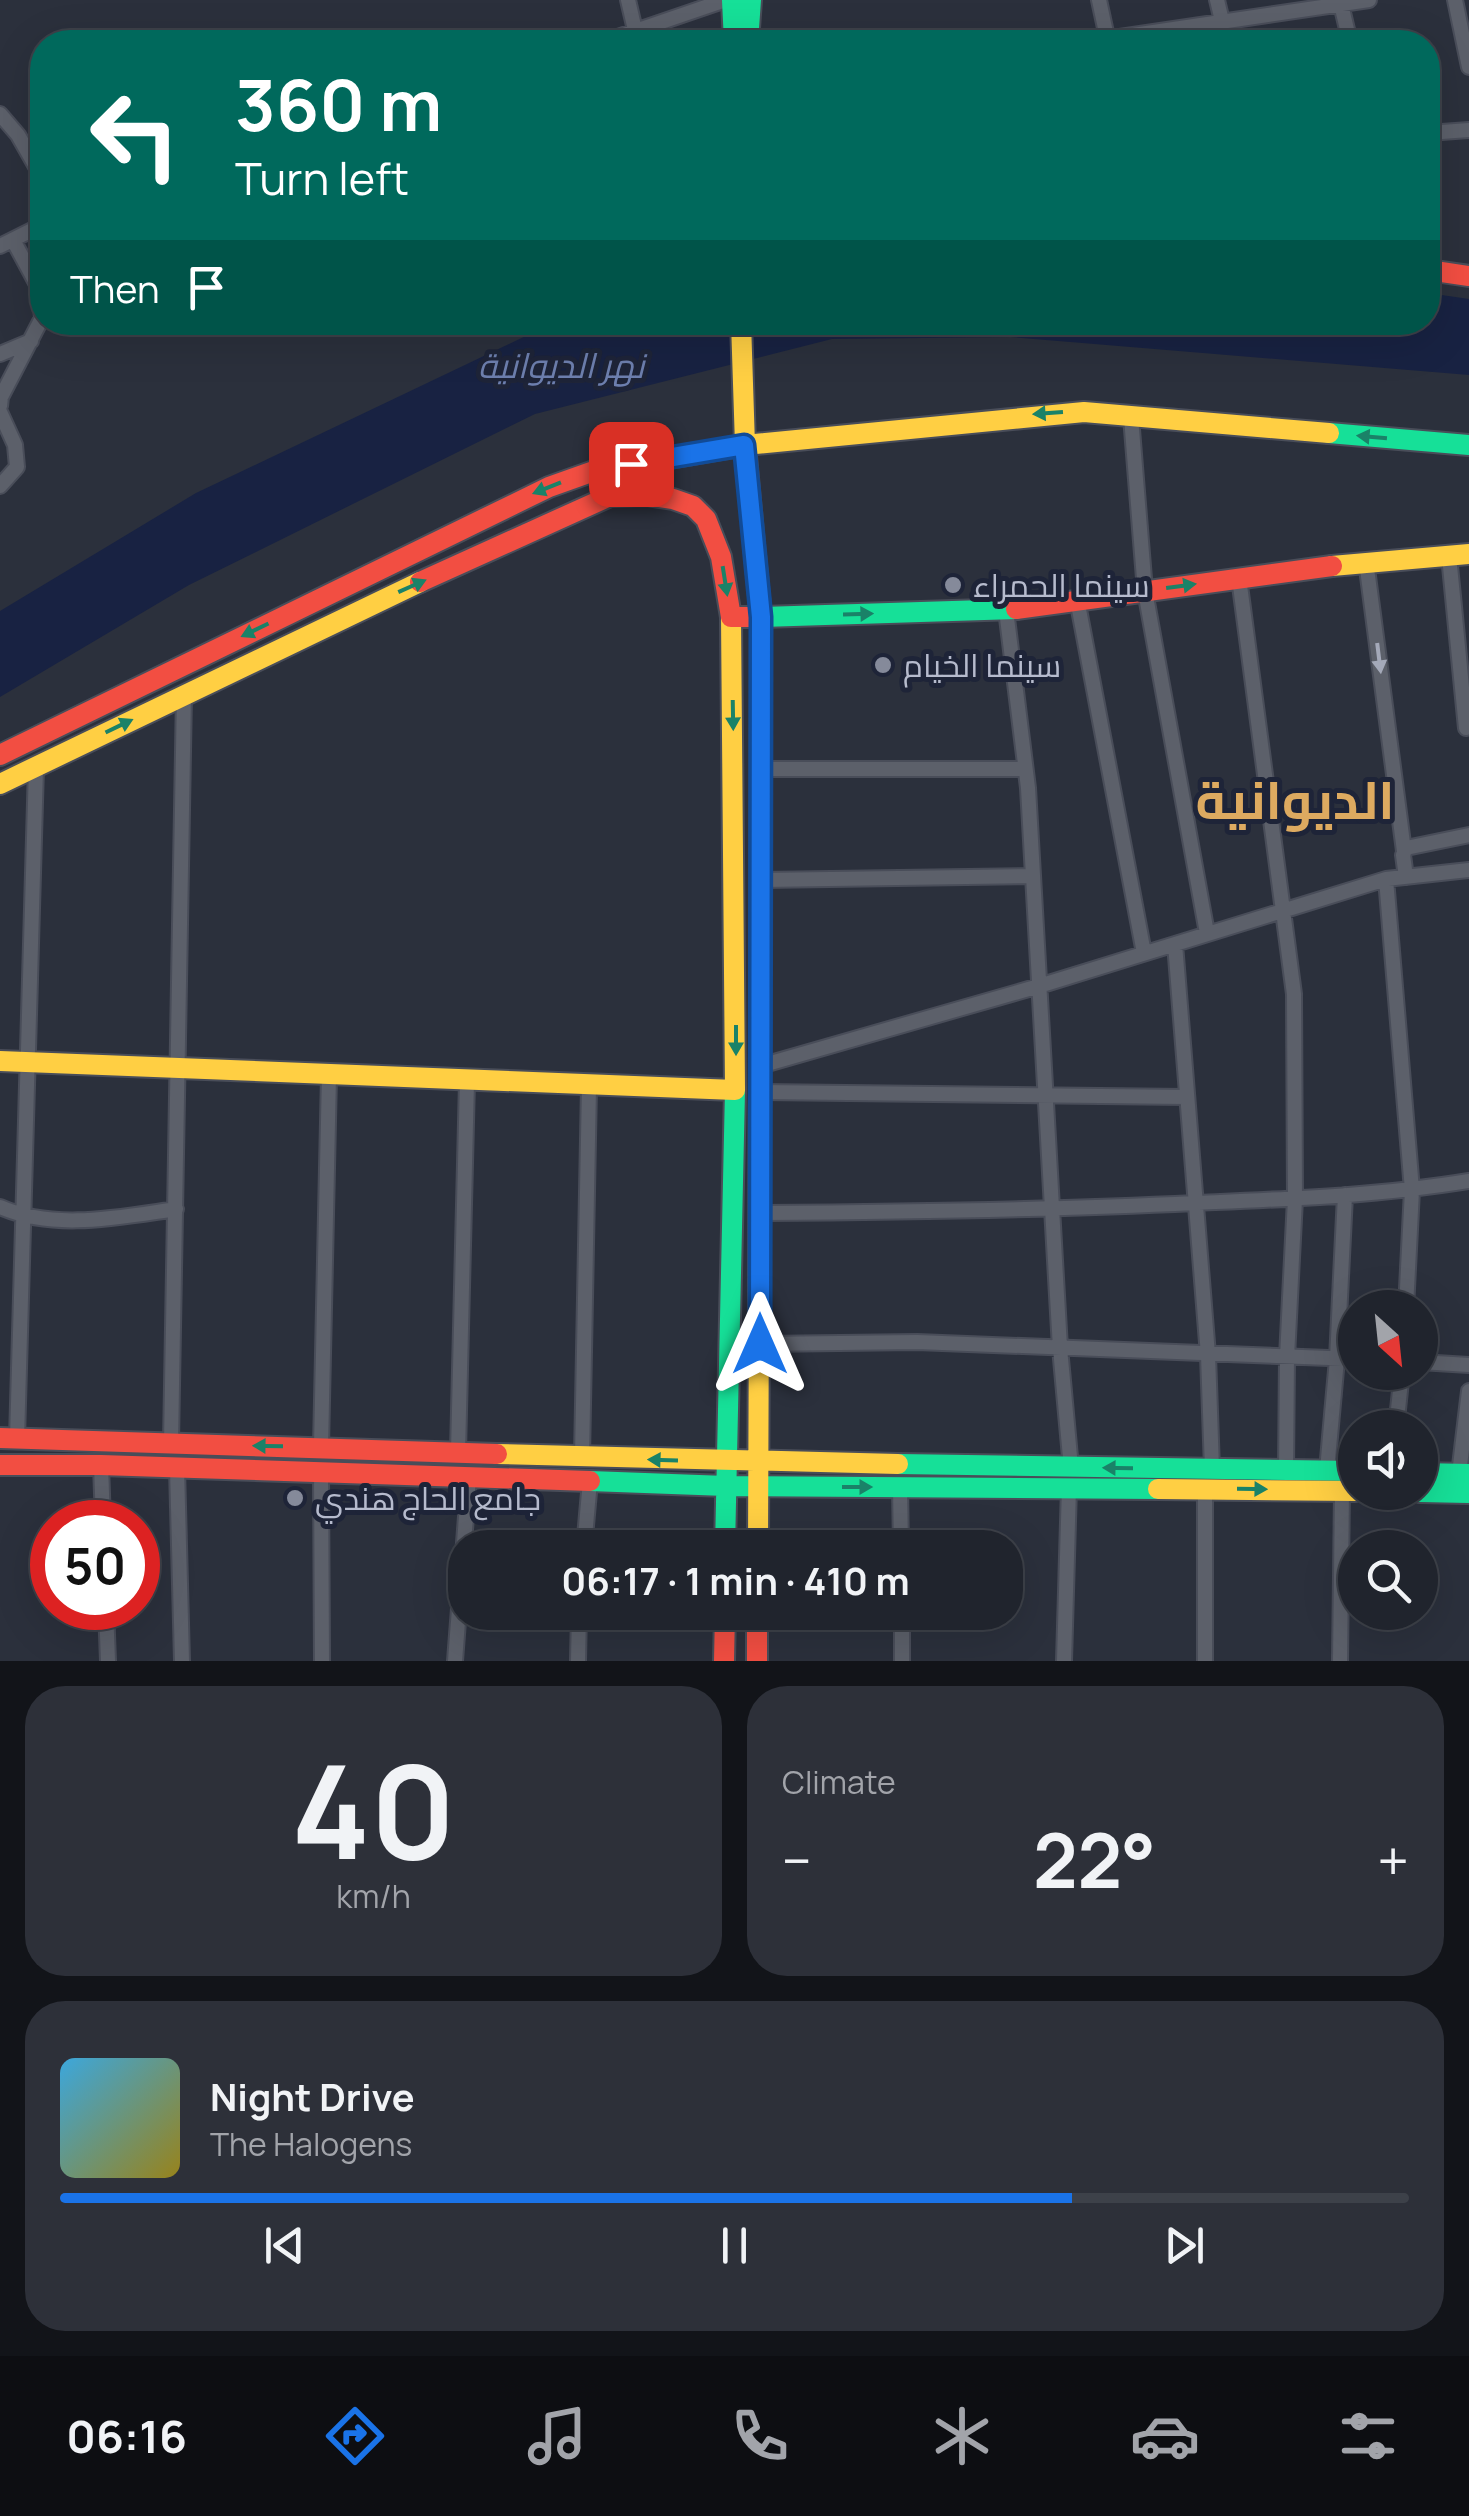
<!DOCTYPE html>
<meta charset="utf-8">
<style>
body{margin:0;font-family:Manrope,Cairo,sans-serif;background:#2d3039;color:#f1f3f6;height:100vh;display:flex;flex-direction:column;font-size:38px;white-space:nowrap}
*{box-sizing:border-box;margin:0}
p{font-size:32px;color:#a2a4aa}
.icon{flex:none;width:55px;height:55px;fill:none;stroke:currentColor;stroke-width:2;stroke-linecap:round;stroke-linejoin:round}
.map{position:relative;height:1661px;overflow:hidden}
.side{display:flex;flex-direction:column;gap:25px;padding:25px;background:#121419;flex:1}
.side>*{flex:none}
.hud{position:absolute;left:30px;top:30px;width:1410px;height:305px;border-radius:40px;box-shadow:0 10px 40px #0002,0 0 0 2px #3d4149;background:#00695c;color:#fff;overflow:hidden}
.needle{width:65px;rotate:153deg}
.fabs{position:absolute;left:1338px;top:1290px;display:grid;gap:20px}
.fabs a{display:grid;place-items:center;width:100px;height:100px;border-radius:50%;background:#20242d;box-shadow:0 10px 40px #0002,0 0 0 2px #3d4149;font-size:50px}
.speed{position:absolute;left:30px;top:1500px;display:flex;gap:20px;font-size:50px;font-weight:700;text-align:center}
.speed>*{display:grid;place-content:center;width:130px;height:130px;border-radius:50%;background:#20242d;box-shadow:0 10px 40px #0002,0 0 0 2px #3d4149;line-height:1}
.speed .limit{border:15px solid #d22;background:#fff;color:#111}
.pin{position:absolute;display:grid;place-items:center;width:85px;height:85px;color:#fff;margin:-42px;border-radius:20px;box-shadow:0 5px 15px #0006}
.me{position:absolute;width:110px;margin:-55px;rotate:0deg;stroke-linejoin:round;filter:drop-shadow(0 0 8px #0008)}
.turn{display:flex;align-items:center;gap:35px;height:210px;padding:0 40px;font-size:45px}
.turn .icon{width:130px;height:130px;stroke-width:2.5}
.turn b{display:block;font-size:70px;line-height:85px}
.then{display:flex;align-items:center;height:95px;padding:0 40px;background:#0003;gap:20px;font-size:38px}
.big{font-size:75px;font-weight:700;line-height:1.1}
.side .card{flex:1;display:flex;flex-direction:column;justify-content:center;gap:15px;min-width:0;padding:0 35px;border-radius:40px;background:#2d3039}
.side .dial{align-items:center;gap:0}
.dial b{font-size:130px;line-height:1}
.song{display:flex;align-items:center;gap:30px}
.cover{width:120px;height:120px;border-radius:15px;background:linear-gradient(135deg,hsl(200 70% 55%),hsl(50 70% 35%))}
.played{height:10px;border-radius:5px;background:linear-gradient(90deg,#1a73e8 75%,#3d4149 75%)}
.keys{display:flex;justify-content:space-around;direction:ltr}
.heat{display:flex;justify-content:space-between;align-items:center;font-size:55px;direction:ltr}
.side .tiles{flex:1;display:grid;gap:25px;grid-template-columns:1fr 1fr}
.card:last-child{grid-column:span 2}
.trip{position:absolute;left:448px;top:1530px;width:575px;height:100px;border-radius:40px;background:#20242d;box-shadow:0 10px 40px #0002,0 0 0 2px #3d4149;font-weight:700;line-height:100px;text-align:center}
.tabs{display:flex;height:160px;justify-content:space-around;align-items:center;background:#0d0e12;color:#a2a4aa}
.tabs .icon{width:70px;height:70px}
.tabs .current{color:#1a73e8}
.tabs b{font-size:45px;color:#f1f3f6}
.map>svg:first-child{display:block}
.water{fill:#182242}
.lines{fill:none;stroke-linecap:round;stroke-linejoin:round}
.street-casing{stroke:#494d59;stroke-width:18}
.fast-casing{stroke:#494d59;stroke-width:24}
.slow-casing{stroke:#494d59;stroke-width:24}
.jam-casing{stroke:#494d59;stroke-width:24}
.street{stroke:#5c606a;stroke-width:14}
.fast{stroke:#16e098;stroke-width:20}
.slow{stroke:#ffcf43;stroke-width:20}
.jam{stroke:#f24e42;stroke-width:20}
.oneway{fill:#1a8268}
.oneway2{fill:#a4a9b9}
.route-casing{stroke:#114b97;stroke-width:25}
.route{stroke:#1a73e8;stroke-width:18}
.poi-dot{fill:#858a9a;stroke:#1e2438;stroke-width:4}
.labels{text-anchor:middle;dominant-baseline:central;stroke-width:10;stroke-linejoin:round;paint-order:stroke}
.poi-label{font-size:32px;fill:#b6bbcd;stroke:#1e2438;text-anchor:start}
.water-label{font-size:35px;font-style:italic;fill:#6d7fae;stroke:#1e2438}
.town-label{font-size:52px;font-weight:bold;fill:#ddaa60;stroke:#1e2438}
</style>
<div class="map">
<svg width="1469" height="1661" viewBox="0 0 1469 1661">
<rect width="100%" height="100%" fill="#2b303c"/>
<path class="water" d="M 1428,293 L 1469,299 L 1469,375 L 1011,337 L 832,339 L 535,414 L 189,585 L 0,697 L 0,611 L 196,493 L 553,323 L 1428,322 Z"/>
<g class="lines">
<defs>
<path id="street" d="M 628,0 L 635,30
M 1099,0 L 1108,42
M 1217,0 L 1227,42
M 1340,0 L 1350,42
M 1455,0 L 1469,67
M 603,42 L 726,0
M 1086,42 L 1369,0
M 0,114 L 18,135 L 42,177
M 1428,133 L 1469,130
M 0,246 L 42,225
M 0,354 L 31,341
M 0,406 L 1,397 L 42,318 L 40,290 L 13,240
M 0,412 L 15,445 L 17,467 L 0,486
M 1131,417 L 1145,591 L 1207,933
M 1449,556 L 1466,728
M 1366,561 L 1404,851
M 1239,578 L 1294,994 L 1295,1199 L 1287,1357 L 1286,1470
M 1077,599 L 1144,953
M 1006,610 L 1028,788 L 1060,1348 L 1071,1468
M 761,769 L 1025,769
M 1406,877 L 1403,855 L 1406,848 L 1469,835
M 1386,879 L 1412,1190 L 1406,1308
M 760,880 L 1033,876
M 1175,944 L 1208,1355 L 1212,1469
M 760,1066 L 1039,986 L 1386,879 L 1469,870
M 760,1092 L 1185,1097
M 0,1207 C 54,1231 120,1217 176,1209
M 760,1213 C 906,1212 1050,1210 1195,1203 C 1287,1199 1378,1196 1469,1181
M 760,1344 L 917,1342 L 1355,1359
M 1420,1362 L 1469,1365
M 1396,1428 L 1402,1372
M 17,1439 L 36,767
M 171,1443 L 184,694
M 321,1447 L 329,1075
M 458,1452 L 467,1081
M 582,1457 L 589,1086
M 101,1465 L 103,1522
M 177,1468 L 182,1661
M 1327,1470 L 1337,1359 L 1345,1195
M 321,1472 L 322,1661
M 1459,1474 L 1469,1391
M 900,1487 L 901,1548
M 1205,1488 L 1205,1661
M 584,1548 L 590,1481
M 106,1608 L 108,1661
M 902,1612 L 902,1661
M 579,1620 L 725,1619
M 455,1661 L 469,1477
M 578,1661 L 579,1612
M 1064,1661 L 1069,1487
M 1340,1661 L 1342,1491"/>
<path id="fast" d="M 732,0 L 734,42
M 748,42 L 751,0
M 1329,433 L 1469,445
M 760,1037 L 761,617 L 1016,609
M 898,1464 L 1355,1471
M 1420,1473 L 1469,1474
M 590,1481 L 726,1486 L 1158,1489
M 1420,1492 L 1469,1493
M 725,1548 L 735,1090"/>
<path id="slow" d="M 741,322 L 745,445 L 755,555
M 745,445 L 1084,412 L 1329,433
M 1332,566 L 1469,554
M 731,617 L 735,1090
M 0,784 L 420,582
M 0,1061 L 735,1090
M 497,1454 L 898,1464
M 1158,1489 L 1355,1491
M 758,1548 L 760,1037"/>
<path id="jam" d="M 1428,270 L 1469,276
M 420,582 L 610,496 L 646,495 L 673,499 L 693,506 L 706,519 L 721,557 L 731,617 L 761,617 L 755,555
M 1016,609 L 1332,566
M 0,755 L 549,487 L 594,471 L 745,445
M 0,1438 L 497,1454
M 0,1465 L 101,1465 L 590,1481
M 757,1612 L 757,1661
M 724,1661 L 725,1612"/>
</defs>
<use href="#street" class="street-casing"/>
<use href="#fast" class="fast-casing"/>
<use href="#slow" class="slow-casing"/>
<use href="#jam" class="jam-casing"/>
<use href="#street" class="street"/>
<use href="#fast" class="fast"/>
<use href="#slow" class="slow"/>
<use href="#jam" class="jam"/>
</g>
<defs><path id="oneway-solid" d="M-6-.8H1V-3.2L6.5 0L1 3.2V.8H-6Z" transform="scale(2.5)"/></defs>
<g class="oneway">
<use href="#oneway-solid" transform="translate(1048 413) rotate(176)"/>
<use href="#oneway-solid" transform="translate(1372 437) rotate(-175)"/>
<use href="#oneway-solid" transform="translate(547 488) rotate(158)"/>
<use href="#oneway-solid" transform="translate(725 581) rotate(81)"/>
<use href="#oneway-solid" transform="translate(412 586) rotate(-24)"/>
<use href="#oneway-solid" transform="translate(1181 586) rotate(-8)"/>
<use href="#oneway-solid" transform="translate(858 614) rotate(-2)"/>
<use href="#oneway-solid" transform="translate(255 630) rotate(154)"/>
<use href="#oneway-solid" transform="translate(733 715) rotate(89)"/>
<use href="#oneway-solid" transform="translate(119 726) rotate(-26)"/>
<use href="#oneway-solid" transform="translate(736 1040) rotate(90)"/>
<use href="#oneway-solid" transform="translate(268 1446) rotate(-179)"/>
<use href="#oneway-solid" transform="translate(663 1460) rotate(-178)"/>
<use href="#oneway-solid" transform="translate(1118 1468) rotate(-179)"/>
<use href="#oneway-solid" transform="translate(857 1487)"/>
<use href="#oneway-solid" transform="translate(1252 1489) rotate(1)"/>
</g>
<use class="oneway2" href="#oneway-solid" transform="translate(1379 658) rotate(83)"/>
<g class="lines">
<defs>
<path id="route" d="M 631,464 L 744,445 L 761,617 L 760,1344"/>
</defs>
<use href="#route" class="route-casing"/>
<use href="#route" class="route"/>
</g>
<g class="poi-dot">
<circle cx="953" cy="585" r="10"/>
<circle cx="883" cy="665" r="10"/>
<circle cx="295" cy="1498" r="10"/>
</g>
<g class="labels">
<g class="poi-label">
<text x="973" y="585">سينما الحمراء</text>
<text x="903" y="665">سينما الخيام</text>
<text x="315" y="1498">جامع الحاج هندي</text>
</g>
<g class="water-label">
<text x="561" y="365">نهر الديوانية</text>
</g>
<g class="town-label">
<text x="1295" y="799">الديوانية</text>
</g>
</g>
</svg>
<div class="fabs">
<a><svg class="needle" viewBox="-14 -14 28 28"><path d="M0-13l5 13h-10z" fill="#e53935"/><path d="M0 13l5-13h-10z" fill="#a2a4aa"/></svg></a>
<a><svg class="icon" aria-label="sound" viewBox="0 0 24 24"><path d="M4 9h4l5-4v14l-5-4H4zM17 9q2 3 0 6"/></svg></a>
<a><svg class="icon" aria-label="search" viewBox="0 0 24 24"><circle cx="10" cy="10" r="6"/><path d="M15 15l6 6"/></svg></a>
</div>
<div class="speed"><div class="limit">50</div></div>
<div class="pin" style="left:631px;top:464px;background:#d93025"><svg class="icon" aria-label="arrive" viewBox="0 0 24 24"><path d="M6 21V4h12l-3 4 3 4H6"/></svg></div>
<svg class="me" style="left:760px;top:1344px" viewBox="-20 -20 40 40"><path d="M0-17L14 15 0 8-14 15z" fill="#1a73e8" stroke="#fff" stroke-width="4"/></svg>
<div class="trip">06:17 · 1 min · 410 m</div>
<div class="hud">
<div class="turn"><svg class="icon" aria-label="left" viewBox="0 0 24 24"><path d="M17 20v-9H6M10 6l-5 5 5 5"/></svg><div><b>360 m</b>Turn left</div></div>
<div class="then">Then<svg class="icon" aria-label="arrive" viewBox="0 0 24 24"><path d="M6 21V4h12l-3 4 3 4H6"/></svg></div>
</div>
</div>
<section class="side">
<div class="tiles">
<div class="card dial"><b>40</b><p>km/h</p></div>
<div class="card"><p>Climate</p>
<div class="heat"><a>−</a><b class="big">22°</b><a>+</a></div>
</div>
<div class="card">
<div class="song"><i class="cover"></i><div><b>Night Drive</b><p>The Halogens</p></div></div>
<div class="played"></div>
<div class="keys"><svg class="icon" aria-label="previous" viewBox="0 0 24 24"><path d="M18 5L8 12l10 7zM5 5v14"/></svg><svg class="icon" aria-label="pause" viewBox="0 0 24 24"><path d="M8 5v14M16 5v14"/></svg><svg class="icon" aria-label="next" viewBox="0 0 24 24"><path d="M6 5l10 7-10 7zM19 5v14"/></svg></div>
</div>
</div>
</section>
<nav class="tabs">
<b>06:16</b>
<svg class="icon current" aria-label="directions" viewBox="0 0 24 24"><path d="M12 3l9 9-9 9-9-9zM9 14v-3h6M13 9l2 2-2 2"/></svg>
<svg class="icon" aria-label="music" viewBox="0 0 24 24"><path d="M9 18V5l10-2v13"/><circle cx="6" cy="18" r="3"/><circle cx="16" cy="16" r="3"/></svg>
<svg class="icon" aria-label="phone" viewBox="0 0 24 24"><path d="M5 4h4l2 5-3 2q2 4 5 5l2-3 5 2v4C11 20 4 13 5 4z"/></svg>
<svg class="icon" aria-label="climate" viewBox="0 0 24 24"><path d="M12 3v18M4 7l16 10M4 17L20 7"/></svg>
<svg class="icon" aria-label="car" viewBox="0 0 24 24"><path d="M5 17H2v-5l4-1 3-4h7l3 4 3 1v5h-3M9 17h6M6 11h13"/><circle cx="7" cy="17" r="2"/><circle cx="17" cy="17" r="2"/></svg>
<svg class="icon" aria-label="filters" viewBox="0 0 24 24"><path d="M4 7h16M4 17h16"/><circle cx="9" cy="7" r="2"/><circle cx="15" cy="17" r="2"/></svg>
</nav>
